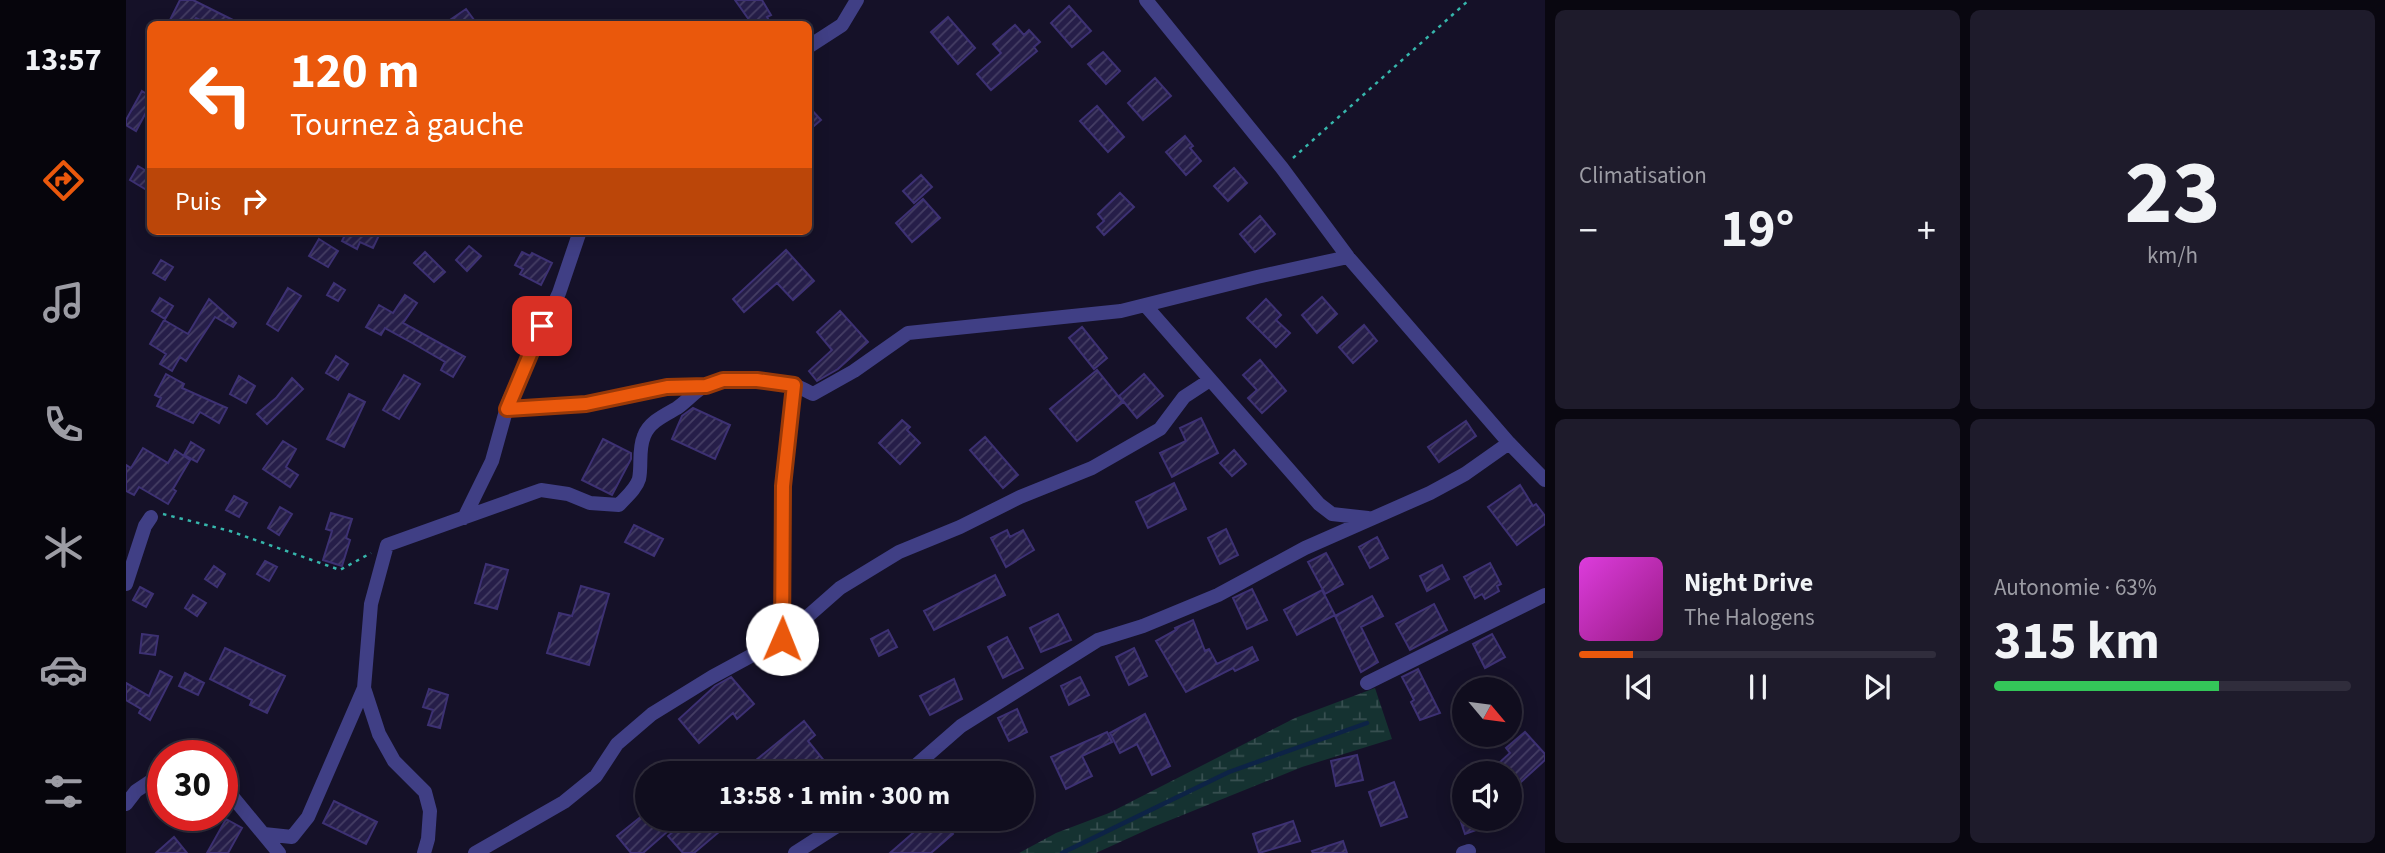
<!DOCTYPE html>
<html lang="fr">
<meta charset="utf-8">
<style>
body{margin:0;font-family:"Source Sans 3",sans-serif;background:#1e1b2b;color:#f1f3f6;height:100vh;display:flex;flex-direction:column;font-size:26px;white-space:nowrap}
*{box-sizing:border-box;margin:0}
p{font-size:23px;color:#9c9ca4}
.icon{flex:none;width:38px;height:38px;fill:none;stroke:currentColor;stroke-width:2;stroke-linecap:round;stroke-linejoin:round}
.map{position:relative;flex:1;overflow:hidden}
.details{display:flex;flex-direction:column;gap:10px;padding:10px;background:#090710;width:840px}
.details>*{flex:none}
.hud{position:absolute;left:21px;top:21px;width:665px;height:214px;border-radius:10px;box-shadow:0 4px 18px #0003,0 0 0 2px #302d3c;background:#ea580c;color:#fff;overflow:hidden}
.needle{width:46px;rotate:119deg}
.fabs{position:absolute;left:1326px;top:677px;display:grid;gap:14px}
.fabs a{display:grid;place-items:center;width:70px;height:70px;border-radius:50%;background:#100d1e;box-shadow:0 4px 18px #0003,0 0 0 2px #302d3c;font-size:35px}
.speed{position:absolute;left:21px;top:740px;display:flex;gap:14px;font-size:35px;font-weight:700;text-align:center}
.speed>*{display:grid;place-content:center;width:91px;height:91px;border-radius:50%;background:#100d1e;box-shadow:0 4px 18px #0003,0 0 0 2px #302d3c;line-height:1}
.speed .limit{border:10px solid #d22;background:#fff;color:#111}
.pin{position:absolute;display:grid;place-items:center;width:60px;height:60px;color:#fff;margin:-30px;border-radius:14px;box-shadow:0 4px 10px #0006}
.me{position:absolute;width:77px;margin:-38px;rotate:1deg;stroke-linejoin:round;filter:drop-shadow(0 0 5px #0008)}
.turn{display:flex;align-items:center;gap:24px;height:147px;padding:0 28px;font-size:32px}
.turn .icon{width:91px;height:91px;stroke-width:2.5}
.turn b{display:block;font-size:49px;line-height:60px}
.then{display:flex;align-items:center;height:66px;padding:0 28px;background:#0003;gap:14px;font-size:26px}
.big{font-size:52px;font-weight:700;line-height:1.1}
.details .card{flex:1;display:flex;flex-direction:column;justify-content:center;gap:10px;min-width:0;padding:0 24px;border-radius:10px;background:#1e1b2b}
.details .dial{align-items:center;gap:0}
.dial b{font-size:91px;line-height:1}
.song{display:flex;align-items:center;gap:21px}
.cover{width:84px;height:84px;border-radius:10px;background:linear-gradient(135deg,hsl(300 70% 55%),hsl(310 70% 35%))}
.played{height:7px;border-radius:4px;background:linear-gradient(90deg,#ea580c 15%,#302d3c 15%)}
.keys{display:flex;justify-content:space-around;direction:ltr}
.heat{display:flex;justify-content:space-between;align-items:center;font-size:38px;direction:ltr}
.charge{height:10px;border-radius:5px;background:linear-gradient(90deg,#34c759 63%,#302d3c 0)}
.details .tiles{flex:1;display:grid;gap:10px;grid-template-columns:repeat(2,1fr)}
.trip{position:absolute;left:509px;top:761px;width:399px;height:70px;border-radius:35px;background:#100d1e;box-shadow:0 4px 18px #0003,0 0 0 2px #302d3c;font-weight:700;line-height:70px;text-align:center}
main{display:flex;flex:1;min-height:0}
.menu{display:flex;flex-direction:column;width:126px;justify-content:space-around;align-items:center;background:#06050c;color:#9c9ca4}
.menu .icon{width:49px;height:49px}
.menu .current{color:#ea580c}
.menu b{font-size:32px;color:#f1f3f6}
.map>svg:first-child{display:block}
.wetland{fill:url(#wetland-marsh)}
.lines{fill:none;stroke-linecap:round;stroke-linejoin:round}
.stream{stroke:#0d2346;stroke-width:4.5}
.building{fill:url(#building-hatch);stroke:#3d3173;stroke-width:2}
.path{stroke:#36b6ac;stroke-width:2.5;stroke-dasharray:3.5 5;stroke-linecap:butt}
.minor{stroke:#403f85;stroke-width:14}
.route-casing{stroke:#983908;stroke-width:18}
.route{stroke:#ea580c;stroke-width:12}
</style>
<main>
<nav class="menu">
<b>13:57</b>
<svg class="icon current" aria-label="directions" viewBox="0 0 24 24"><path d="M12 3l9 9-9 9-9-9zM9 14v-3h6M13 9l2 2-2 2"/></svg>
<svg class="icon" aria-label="music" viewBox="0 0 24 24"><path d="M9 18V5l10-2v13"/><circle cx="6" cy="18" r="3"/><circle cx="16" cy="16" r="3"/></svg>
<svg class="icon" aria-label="phone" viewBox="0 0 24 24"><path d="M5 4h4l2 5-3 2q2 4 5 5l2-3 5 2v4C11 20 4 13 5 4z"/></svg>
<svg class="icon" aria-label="climate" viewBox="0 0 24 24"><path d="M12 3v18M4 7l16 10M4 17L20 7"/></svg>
<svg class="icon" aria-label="car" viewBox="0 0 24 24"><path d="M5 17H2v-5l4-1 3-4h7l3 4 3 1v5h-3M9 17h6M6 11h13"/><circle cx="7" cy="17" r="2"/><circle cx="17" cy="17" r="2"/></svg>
<svg class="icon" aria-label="filters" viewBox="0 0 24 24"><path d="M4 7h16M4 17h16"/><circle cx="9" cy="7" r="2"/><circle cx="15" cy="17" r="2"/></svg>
</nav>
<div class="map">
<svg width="1419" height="853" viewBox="0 0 1419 853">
<defs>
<pattern id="wetland-marsh" width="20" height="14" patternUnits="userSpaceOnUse" patternTransform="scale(1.75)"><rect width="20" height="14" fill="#153231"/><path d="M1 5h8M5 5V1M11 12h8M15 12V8" fill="none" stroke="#374f50"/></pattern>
<pattern id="building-hatch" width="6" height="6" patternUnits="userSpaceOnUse" patternTransform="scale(1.75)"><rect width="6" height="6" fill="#261e49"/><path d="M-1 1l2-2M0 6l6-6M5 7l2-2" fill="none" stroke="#453e64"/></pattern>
</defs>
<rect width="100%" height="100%" fill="#151128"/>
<path class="wetland" d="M 1249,688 L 1266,739 L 1176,767 L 1027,827 L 970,853 L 893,853 L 930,833 L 983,813 L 1169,718 Z"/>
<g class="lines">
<path class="stream" d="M 936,853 L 1103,772 L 1241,723"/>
</g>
<path class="building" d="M 54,0 L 67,0 L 115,24 L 82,24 L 70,18 L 66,24 L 42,24 Z
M 609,0 L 636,0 L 645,15 L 641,17 L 645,24 L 626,24 Z
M 943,6 L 965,31 L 946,47 L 925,23 Z
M 340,9 L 351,24 L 318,24 Z
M 822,17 L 849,48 L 832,64 L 805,32 Z
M 889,25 L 898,35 L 903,30 L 914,42 L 908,47 L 911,51 L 865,90 L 851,74 L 875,53 L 867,44 Z
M 977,52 L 994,71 L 980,84 L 962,64 Z
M 1029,78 L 1045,96 L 1017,120 L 1002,103 Z
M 16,91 L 24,96 L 24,105 L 10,131 L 0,125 L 0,120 Z
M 682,106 L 695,120 L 682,131 Z
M 971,106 L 998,137 L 982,152 L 954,121 Z
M 1059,136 L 1067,146 L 1064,148 L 1075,161 L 1060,175 L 1040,152 Z
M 12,166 L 24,173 L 24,192 L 4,180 Z
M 1108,168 L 1121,183 L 1102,201 L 1088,186 Z
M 795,175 L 806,187 L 788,203 L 777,191 Z
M 994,193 L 1008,207 L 978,235 L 971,227 L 978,221 L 972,214 Z
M 797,199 L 814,218 L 786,242 L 770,223 Z
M 1134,216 L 1149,234 L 1129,252 L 1114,234 Z
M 210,231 L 255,231 L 247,248 L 234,242 L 231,249 L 216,241 L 219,235 Z
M 193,239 L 212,251 L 202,267 L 183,256 Z
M 343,246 L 355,256 L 341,271 L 330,260 Z
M 660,250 L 688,281 L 667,300 L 651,283 L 618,312 L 607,299 Z
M 299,252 L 319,272 L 308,282 L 288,263 Z
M 396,252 L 404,256 L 406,253 L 426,263 L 415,285 L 394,274 L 397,269 L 389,265 Z
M 35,260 L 47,267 L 39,280 L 27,273 Z
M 208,283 L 219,290 L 212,301 L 201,295 Z
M 162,288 L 175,296 L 152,331 L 141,324 Z
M 279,295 L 291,303 L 277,323 L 339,357 L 327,377 L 315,370 L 319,362 L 288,344 L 259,328 L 255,335 L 240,327 L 253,305 L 267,313 Z
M 1196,297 L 1211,314 L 1191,333 L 1176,315 Z
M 34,298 L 47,306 L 39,319 L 26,311 Z
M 83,299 L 110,323 L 107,327 L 89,317 L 60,361 L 54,357 L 46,371 L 34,364 L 40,354 L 24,344 L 38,320 L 62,334 Z
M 1140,299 L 1155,315 L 1150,320 L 1164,333 L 1150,347 L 1121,318 Z
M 714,311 L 742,342 L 712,369 L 691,381 L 683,371 L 706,350 L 691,332 Z
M 1238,325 L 1251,341 L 1227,363 L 1213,347 Z
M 956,327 L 981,358 L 968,369 L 943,338 Z
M 210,356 L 222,364 L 212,380 L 200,373 Z
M 1134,360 L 1160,391 L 1136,413 L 1122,398 L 1131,390 L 1117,375 Z
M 971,370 L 997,402 L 951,441 L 924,409 Z
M 40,374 L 58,384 L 56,388 L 101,408 L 93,423 L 74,412 L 67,423 L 31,406 L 35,398 L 29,395 Z
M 1018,374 L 1037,396 L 1011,418 L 993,396 Z
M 278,375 L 294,384 L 273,419 L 257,410 Z
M 113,376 L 129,386 L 120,403 L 104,394 Z
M 166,378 L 177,389 L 141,424 L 131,414 L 150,398 Z
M 223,394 L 239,402 L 218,447 L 201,439 Z
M 567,408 L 604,425 L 589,459 L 546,439 L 556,416 Z
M 1075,418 L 1092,453 L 1046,477 L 1034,453 L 1060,441 L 1054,428 Z
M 776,420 L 784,427 L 781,430 L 794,443 L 774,464 L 753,443 Z
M 1340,421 L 1350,436 L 1313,462 L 1302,447 Z
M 859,437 L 892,475 L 877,488 L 844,450 Z
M 477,439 L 505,453 L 505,459 L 486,495 L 456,480 Z
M 157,441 L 170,449 L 160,467 L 172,475 L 164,487 L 137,469 Z
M 65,442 L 78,450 L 71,462 L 58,455 Z
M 17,448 L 42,463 L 49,450 L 64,460 L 47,489 L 50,491 L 42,504 L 13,487 L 8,495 L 0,491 L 0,465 L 5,468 Z
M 1108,450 L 1120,464 L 1106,476 L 1094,463 Z
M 1048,483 L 1060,509 L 1022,528 L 1010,502 Z
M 1394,485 L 1407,506 L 1410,504 L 1419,516 L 1419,524 L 1391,545 L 1362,507 Z
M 108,496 L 121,503 L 113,517 L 100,510 Z
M 154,507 L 166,514 L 153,535 L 142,528 Z
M 205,513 L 226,519 L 220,538 L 224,540 L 216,566 L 197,560 L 206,531 L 200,529 Z
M 508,525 L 537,539 L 528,556 L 499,542 Z
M 1100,529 L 1112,555 L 1094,564 L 1082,538 Z
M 881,530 L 884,537 L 897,530 L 908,550 L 880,567 L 865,538 Z
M 1251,537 L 1262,558 L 1244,568 L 1233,547 Z
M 1200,553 L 1217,584 L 1199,594 L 1182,562 Z
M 139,561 L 151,567 L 143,581 L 131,574 Z
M 1364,563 L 1375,584 L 1371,586 L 1373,591 L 1359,599 L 1356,594 L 1349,598 L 1338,577 Z
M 360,564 L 382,570 L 371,609 L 349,603 Z
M 1316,565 L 1323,579 L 1301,591 L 1294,576 Z
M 88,566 L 99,574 L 91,587 L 79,579 Z
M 869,575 L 879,595 L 808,630 L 798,611 Z
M 455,586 L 483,594 L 463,665 L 421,653 L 433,613 L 446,616 Z
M 14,587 L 27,594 L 20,607 L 7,600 Z
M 1126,589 L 1141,620 L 1121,629 L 1107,598 Z
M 1196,590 L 1209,615 L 1171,635 L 1158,610 Z
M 67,595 L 80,603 L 71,616 L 59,608 Z
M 1246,596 L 1257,616 L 1235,627 L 1252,662 L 1235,672 L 1209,616 Z
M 1308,604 L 1321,630 L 1284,650 L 1270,624 Z
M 932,614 L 945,640 L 915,652 L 904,628 Z
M 1067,620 L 1079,651 L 1083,649 L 1091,664 L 1126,647 L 1132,660 L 1109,671 L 1107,668 L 1060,692 L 1030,641 L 1050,630 L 1049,628 Z
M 762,630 L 771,647 L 753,656 L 745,639 Z
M 16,634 L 32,636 L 29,655 L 14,653 Z
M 1366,634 L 1379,657 L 1359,668 L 1347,644 Z
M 881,637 L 897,668 L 877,678 L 862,647 Z
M 99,648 L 159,676 L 141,713 L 124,705 L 126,700 L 84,679 Z
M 1008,648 L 1021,676 L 1003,685 L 990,657 Z
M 1292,669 L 1314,713 L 1294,720 L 1285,702 L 1288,700 L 1276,677 Z
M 34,671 L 46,677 L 24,720 L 13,713 L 15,709 L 0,700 L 0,683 L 23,696 Z
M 59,673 L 78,683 L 72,695 L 53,686 Z
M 605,677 L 628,704 L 611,719 L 607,713 L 573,743 L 553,719 L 589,686 Z
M 954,677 L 963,695 L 943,705 L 935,686 Z
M 828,679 L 836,699 L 804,715 L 794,696 Z
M 303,689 L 322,695 L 314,728 L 302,725 L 307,710 L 297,707 Z
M 891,709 L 901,732 L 883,741 L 872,718 Z
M 1019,714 L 1044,766 L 1026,775 L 1011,744 L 994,753 L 984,733 Z
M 678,721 L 689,735 L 682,741 L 709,774 L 613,774 Z
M 981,732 L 986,742 L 956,756 L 966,776 L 940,789 L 925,757 Z
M 1399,732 L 1419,754 L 1419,760 L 1384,792 L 1384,774 L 1361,774 L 1384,753 L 1380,748 Z
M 1231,755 L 1237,780 L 1210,786 L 1205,761 Z
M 1268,782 L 1281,817 L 1255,826 L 1243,792 Z
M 208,801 L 251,822 L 240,844 L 197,823 Z
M 522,811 L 522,819 L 530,819 L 541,832 L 517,853 L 505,853 L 491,836 Z
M 100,819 L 116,828 L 102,853 L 81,853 Z
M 562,819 L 582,819 L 593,832 L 568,853 L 557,853 L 542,836 Z
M 803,819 L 814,819 L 827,834 L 805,853 L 764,853 Z
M 1334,819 L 1377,819 L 1378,820 L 1339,834 Z
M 1167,821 L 1174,841 L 1133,853 L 1127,834 Z
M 48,837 L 61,853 L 30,853 Z
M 1217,841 L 1221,853 L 1187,853 L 1186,851 Z"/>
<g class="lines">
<path class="path" d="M 1167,158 L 1343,0
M 37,514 L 104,531 L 214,570 L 245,553"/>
<path class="minor" d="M 1020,0 L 1156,168 L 1222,257 L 1383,443 L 1419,480
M 682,47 L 716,25 L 731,0
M 1019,305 L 1193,504 L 1206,514 L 1242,518
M 381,409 L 460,404 L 541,387 L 580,386
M 338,518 L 366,461 L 383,400 L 433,293 L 454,231
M 0,584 L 19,526 L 25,517
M 656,639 L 657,486 L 668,385
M 1241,683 L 1419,595
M 780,774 L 835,726 L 972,640 L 1017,626 L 1092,595 L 1179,548 L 1304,493 L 1339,474 L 1383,443
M 96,784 L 153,853
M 0,804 L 10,791 L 37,773
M 138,834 L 166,837 L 182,817 L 238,688
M 298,853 L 302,839 L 304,811 L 299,792 L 268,761 L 253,734 L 238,688 L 245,604 L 261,545 L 415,490 L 442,494 L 464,503 L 493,505 C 500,497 510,489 513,479 C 516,465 512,450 518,436 C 523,422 539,415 551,408 C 561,401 570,390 581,385 C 601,376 647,379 667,385 C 674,387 681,391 687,394 L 728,371 L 782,333 L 995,311 L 1131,277 L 1222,257
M 349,853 L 438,802 L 470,776 L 491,744 L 526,714 L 586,677 L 656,639 L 714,588 L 773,552 L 834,527 L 894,497 L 966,468 L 1034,429 L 1058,397 L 1084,380
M 669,853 L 722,819
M 1337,853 L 1343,851"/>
</g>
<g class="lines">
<defs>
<path id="route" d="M 416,326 L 381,409 L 460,404 L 541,387 L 580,386 L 597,380 L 631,380 L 668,385 L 657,486 L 656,639"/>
</defs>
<use href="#route" class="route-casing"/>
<use href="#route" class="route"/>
</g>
</svg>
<div class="fabs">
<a><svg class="needle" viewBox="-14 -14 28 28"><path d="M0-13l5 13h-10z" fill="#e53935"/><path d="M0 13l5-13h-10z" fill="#9c9ca4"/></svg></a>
<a><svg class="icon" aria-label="sound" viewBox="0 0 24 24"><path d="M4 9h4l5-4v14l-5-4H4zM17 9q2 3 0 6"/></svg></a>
</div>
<div class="speed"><div class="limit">30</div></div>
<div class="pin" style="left:416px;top:326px;background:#d93025"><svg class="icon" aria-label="arrive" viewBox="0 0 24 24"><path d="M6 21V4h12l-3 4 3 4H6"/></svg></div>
<svg class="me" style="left:656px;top:639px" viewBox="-20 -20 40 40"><circle r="19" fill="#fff"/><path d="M0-13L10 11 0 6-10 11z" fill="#ea580c"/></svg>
<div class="trip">13:58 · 1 min · 300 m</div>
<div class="hud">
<div class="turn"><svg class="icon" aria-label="left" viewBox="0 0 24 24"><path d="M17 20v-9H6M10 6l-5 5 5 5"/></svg><div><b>120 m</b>Tournez à gauche</div></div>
<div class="then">Puis<svg class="icon" aria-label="right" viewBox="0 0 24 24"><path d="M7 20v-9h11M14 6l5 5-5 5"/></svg></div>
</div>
</div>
<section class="details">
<div class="tiles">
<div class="card"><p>Climatisation</p>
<div class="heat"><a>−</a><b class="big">19°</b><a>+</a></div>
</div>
<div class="card dial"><b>23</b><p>km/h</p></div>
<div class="card">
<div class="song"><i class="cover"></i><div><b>Night Drive</b><p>The Halogens</p></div></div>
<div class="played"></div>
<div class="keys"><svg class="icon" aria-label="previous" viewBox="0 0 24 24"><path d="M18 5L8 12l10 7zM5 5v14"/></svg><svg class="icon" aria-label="pause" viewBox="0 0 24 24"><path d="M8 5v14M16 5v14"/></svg><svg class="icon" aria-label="next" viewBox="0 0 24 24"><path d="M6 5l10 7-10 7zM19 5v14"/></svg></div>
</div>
<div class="card"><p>Autonomie · 63%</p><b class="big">315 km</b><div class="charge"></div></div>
</div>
</section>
</main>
